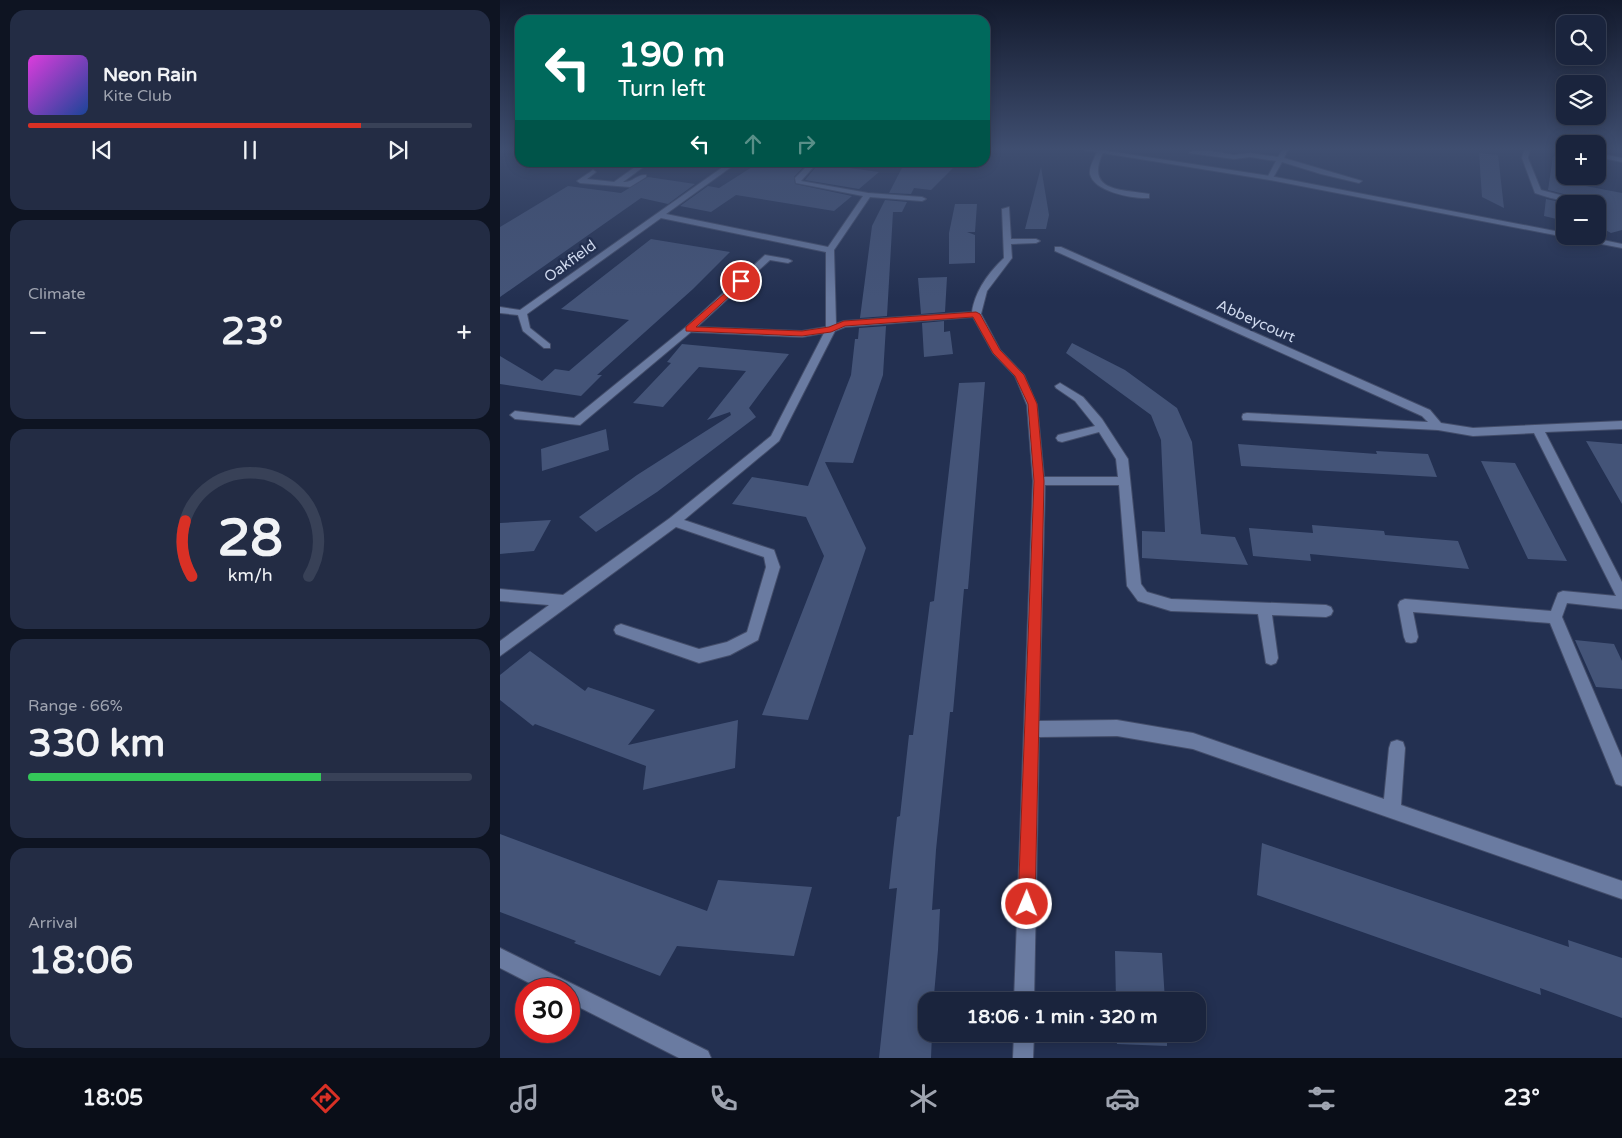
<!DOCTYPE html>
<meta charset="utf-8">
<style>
body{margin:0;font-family:"Varela Round",sans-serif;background:#232c44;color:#f1f3f6;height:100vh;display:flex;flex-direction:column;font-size:19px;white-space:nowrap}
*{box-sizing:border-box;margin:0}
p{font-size:16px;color:#9fa4b0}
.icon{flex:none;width:28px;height:28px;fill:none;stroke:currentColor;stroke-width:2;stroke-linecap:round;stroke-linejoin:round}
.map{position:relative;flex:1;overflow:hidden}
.side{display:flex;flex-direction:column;gap:10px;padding:10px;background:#0e1422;width:500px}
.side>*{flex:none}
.top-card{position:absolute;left:15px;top:15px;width:475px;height:152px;border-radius:15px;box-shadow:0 2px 12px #0003,0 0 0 1px #384157;background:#00695c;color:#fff;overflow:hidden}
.fabs{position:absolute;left:1056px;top:15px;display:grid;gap:10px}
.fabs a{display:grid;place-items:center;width:50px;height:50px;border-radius:10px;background:#1a243d;box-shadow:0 2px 12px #0003,0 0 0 1px #384157;font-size:25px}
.speed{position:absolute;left:15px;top:978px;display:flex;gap:10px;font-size:25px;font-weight:700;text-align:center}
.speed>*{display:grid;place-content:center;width:65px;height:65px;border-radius:50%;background:#1a243d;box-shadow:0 2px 12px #0003,0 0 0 1px #384157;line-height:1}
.speed .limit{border:8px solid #d22;background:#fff;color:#111}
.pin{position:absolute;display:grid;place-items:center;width:42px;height:42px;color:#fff;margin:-21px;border:2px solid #fff;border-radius:50%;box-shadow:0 1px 5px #0007}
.me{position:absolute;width:55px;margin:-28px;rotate:1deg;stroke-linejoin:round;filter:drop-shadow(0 0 4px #0008)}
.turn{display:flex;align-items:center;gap:18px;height:105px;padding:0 20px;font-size:22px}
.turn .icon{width:65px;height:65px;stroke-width:2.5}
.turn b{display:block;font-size:35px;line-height:42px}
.lanes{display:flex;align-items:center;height:48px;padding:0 20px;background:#0003;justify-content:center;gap:25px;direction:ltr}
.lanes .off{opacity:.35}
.big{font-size:38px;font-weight:700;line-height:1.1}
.side .widget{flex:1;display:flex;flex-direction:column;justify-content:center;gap:8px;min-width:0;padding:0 18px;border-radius:15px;background:#232c44}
.side .dial{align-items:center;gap:0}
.dial svg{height:130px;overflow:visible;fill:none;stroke:#384157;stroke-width:7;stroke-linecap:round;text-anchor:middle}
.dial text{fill:#f1f3f6;stroke:none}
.song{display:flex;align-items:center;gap:15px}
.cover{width:60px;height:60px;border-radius:8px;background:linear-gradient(135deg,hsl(300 70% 55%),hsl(220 70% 35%))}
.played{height:5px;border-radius:2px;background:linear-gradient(90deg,#d93025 75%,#384157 75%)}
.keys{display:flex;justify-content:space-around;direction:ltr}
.heat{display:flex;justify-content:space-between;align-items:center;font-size:28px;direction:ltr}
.charge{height:8px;border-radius:4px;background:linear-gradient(90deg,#34c759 66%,#384157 0)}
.trip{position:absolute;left:418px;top:992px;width:288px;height:50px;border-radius:15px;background:#1a243d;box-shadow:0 2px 12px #0003,0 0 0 1px #384157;font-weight:700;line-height:50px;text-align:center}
.menu{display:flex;height:80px;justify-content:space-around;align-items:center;background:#0a0e18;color:#9fa4b0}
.menu .icon{width:35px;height:35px}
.menu .current{color:#d93025}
.menu b{font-size:22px;color:#f1f3f6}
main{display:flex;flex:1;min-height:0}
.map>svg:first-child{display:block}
.building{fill:#445478}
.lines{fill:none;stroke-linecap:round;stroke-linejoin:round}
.minor-casing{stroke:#434d6a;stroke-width:2}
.tertiary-casing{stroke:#434d6a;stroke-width:2}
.minor{fill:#6a7ba1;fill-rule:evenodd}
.tertiary{fill:#6a7ba1;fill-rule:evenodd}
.route{fill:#d93025;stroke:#8d1f18}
.labels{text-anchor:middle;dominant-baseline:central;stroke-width:5;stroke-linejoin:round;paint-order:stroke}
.far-street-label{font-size:15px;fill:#cfd9ee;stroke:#233051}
</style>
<main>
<section class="side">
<div class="widget">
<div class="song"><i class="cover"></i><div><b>Neon Rain</b><p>Kite Club</p></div></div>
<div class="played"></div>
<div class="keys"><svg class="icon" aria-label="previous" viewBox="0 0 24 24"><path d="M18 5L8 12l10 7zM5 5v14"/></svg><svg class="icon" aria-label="pause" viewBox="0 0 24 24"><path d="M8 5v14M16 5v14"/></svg><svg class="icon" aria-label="next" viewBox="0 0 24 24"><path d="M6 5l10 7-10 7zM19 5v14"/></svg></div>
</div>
<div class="widget"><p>Climate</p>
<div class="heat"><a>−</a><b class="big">23°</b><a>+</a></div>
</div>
<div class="widget dial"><svg viewBox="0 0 100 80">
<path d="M14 69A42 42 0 1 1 86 69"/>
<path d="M14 69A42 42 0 0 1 10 35" stroke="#d93025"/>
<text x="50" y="56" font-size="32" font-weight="700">28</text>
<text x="50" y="72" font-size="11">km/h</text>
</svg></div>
<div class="widget"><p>Range · 66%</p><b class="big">330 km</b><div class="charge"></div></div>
<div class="widget"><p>Arrival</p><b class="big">18:06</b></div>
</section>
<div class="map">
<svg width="1122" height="1058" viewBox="0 0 1122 1058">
<rect width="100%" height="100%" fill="#233051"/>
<path class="building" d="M 979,153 L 998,155 L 1004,208 L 982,197 Z
M 1053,156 L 1065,157 L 1065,182 L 1122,193 L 1122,230 L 1111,233 L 1098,226 L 1098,204 L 1095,202 L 1048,190 Z
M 260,162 L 308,162 L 294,177 L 295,184 L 352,196 L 334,211 L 236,195 L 211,212 L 180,206 L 208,186 L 219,188 Z
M 405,162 L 459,162 L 431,190 L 414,188 L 411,194 L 389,193 Z
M 319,163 L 342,167 L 379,172 L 359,189 L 305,180 Z
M 541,167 L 549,215 L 546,229 L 525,229 Z
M 148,177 L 195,184 L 168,204 L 141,198 L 0,297 L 0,227 L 68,186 L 121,193 Z
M 1046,199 L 1069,204 L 1065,204 L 1065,221 L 1044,216 Z
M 385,200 L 407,202 L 402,212 L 393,212 L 387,316 L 360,318 L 372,226 Z
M 455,204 L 477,204 L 475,232 L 467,232 L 475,235 L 475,263 L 449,264 L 449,233 Z
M 151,239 L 230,252 L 193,289 L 97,375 L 102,375 L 81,396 L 0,384 L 0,356 L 42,381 L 55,369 L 69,371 L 129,320 L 61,309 Z
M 447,277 L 445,312 L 421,314 L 418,278 Z
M 444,321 L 444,332 L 450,331 L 453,354 L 424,357 L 422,323 Z
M 386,326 L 383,375 L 353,463 L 325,462 L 366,548 L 308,720 L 262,715 L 324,556 L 306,517 L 232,504 L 252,477 L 308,486 L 351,375 L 355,339 L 358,339 L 359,328 Z
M 572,343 L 625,370 L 677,408 L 692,442 L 701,534 L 735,537 L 748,565 L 642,558 L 642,531 L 665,532 L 661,440 L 651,415 L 566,353 Z
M 182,344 L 289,354 L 249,408 L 256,417 L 157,492 L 96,532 L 79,517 L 137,475 L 231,415 L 230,412 L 207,420 L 246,371 L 199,367 L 163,407 L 133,403 L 171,363 L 167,362 Z
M 485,382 L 468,589 L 464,589 L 453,712 L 450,712 L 436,850 L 432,910 L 440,909 L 438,950 L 434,995 L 426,995 L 426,1034 L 432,1034 L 431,1058 L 379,1058 L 397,888 L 389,889 L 393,852 L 397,817 L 400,816 L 409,735 L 413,735 L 430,602 L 434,601 L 459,383 Z
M 106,429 L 109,450 L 42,471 L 41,449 Z
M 1086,441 L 1122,444 L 1122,504 Z
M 738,444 L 877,454 L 876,451 L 928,454 L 937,477 L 741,466 Z
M 981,461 L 1015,463 L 1067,561 L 1028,559 Z
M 51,520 L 34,551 L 0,554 L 0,523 Z
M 812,525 L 884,531 L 885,535 L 958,541 L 969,569 L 810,554 L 811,561 L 753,556 L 749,528 L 813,533 Z
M 1075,640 L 1114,644 L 1122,661 L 1122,689 L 1096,687 Z
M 30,651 L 85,691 L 88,687 L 155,710 L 128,745 L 238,720 L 235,768 L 143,790 L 146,766 L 35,724 L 33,726 L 0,700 L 0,675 Z
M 0,834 L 207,911 L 218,880 L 312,887 L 294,956 L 177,946 L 160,976 L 74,943 L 76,941 L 0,912 Z
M 762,843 L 1069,947 L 1068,940 L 1122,958 L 1122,1018 L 1040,988 L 1041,995 L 757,895 Z
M 615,951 L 662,953 L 665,1001 L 616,1001 Z
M 616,1034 L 667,1034 L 667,1046 L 617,1044 Z"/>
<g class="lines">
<defs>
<path id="minor" d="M 601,150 L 603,152 C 585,192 620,189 649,194 L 649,198 C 634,199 594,192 590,174 C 589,167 594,159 597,152 Z
M 782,150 L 788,150 L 784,158 L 862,181 L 859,183 L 821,174 L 782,162 L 773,178 L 770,180 L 767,178 L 776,161 L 750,157 L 734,159 L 689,153 L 692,151 L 712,151 L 734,155 L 750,153 L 778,157 Z
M 1024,150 L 1030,150 L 1028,158 L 1041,190 L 1095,204 C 1075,204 1055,200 1035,193 L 1022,158 Z
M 1098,153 L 1122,158 L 1122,162 L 1098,157 Z
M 142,162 L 150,162 L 123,182 C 132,183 137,174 146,175 L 146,177 L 130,187 L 80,183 L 77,181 L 93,170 L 96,172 L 87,179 L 114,182 Z
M 230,162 L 238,162 L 166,214 L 328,247 L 363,196 L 296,183 L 295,178 L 311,162 L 318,162 L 301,181 L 368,193 L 422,197 L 426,199 L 422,201 L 370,197 L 334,250 L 336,324 L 344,321 L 472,312 C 475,291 489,272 504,258 L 502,209 L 509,207 L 511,239 L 536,239 L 540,241 L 536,243 L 511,244 L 512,258 L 487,291 L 481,314 L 500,350 L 524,375 L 537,405 L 544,477 L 618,477 L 616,459 L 599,432 L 562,442 L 558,441 L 556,438 L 558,435 L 595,426 L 575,401 L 556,388 L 555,386 L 560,383 L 583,397 L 602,419 L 628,459 L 641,584 L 647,592 L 671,599 L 826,605 L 831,607 L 833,611 L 831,615 L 826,617 L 772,615 L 778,658 L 776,663 L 771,665 L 766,663 L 758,614 L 671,611 L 638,601 L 627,586 L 619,485 L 545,485 L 539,721 L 617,720 L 693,733 L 884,799 L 889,748 L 891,742 L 897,740 L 903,742 L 905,748 L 901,805 L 1122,881 L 1122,899 L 693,749 L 617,736 L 539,737 L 534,1001 L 514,1001 L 533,481 L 527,405 L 515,376 L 493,353 L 473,317 L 345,327 L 335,331 L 279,441 L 184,520 L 274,550 L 280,567 L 258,640 L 230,655 L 199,663 L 116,634 L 114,630 L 116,626 L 121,624 L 199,649 L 227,642 L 247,632 L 266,567 L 264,557 L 176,527 L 0,656 L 0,641 L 49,605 L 0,601 L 0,589 L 63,595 L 170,518 L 271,436 L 324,333 L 302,337 L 191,332 L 80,425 L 15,419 L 10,415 L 15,411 L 74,418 L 186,327 L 265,255 L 288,259 L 292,261 L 288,263 L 270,260 L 197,327 L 302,331 L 326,327 L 326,252 L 161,218 L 27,314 L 30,328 L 50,344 L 50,348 L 44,348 L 23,331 L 18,315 L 0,313 L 0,307 L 20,310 Z
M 555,247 L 561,247 L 930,410 L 941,423 L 973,428 L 1122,421 L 1122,429 L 1045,432 L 1122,582 L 1122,609 L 1067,603 L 1062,617 L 1122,758 L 1122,786 L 1116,784 L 1050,623 L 913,612 L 918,637 L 916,642 L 911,643 L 906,642 L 904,637 L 898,605 L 900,601 L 905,599 L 1051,611 L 1058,593 L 1063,591 L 1116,596 L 1034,433 L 973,436 L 938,430 L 743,420 L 742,417 L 743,414 L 747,413 L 928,422 L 922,416 L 555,251 Z
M 0,948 L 208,1051 L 211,1058 L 179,1058 L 69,1002 L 69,989 L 41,989 L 0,968 Z
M 514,1034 L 534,1034 L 533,1058 L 513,1058 Z"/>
<path id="tertiary" d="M 584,150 L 601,150 L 770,176 L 1065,233 L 1065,236 L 1084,236 L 1122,244 L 1122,248 L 770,180 Z"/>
</defs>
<use href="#minor" class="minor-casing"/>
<use href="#tertiary" class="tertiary-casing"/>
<use href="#minor" class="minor"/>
<use href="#tertiary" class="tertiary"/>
</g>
<linearGradient id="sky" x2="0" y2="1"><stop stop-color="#131a2d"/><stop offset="0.5" stop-color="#3f4e70"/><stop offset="1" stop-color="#3f4e70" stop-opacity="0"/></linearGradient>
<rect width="1122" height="298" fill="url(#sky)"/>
<path class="route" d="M 241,279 L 245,281 L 244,283 L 196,327 L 302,331 L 329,327 L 344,321 L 476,312 L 480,314 L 500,350 L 524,375 L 537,404 L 544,481 L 535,904 L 533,910 L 527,912 L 521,910 L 518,904 L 534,481 L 528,404 L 515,376 L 493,353 L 473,317 L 345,326 L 331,332 L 302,336 L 186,331 L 186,327 Z"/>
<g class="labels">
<g class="far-street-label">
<text transform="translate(70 261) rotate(-36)">Oakfield</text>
<text transform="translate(756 321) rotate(24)">Abbeycourt</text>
</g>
</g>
</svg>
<div class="fabs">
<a><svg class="icon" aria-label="search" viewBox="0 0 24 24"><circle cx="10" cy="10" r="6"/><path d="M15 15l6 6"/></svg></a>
<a><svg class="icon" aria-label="layers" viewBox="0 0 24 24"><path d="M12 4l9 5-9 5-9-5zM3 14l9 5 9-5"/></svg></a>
<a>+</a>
<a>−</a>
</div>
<div class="speed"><div class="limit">30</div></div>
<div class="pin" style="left:241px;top:281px;background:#d93025"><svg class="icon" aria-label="arrive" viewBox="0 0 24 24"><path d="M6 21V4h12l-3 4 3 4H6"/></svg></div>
<svg class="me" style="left:527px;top:904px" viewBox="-20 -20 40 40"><circle r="17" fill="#d93025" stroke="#fff" stroke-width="3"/><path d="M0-11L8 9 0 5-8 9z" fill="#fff"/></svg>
<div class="trip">18:06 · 1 min · 320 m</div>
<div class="top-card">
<div class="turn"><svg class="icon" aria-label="left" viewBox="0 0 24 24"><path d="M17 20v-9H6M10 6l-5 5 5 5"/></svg><div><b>190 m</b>Turn left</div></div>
<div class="lanes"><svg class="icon" aria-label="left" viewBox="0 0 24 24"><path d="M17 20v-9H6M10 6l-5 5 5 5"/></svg><svg class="icon off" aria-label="ahead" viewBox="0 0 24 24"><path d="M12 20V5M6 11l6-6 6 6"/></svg><svg class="icon off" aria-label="right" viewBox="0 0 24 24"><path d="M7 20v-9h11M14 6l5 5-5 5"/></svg></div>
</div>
</div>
</main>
<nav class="menu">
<b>18:05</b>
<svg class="icon current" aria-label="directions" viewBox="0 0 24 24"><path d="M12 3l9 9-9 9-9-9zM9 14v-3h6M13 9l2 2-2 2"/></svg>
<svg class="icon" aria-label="music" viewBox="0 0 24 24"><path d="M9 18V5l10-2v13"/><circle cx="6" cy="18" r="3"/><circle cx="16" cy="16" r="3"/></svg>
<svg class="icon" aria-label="phone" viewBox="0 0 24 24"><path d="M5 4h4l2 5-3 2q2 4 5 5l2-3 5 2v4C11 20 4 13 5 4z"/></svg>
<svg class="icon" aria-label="climate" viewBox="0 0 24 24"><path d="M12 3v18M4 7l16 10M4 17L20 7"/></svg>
<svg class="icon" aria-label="car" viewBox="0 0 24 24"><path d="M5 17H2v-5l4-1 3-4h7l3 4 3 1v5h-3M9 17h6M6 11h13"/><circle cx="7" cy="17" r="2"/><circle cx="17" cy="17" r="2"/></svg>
<svg class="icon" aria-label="filters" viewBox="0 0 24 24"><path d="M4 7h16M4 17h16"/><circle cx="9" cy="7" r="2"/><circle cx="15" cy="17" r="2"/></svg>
<b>23°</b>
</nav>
